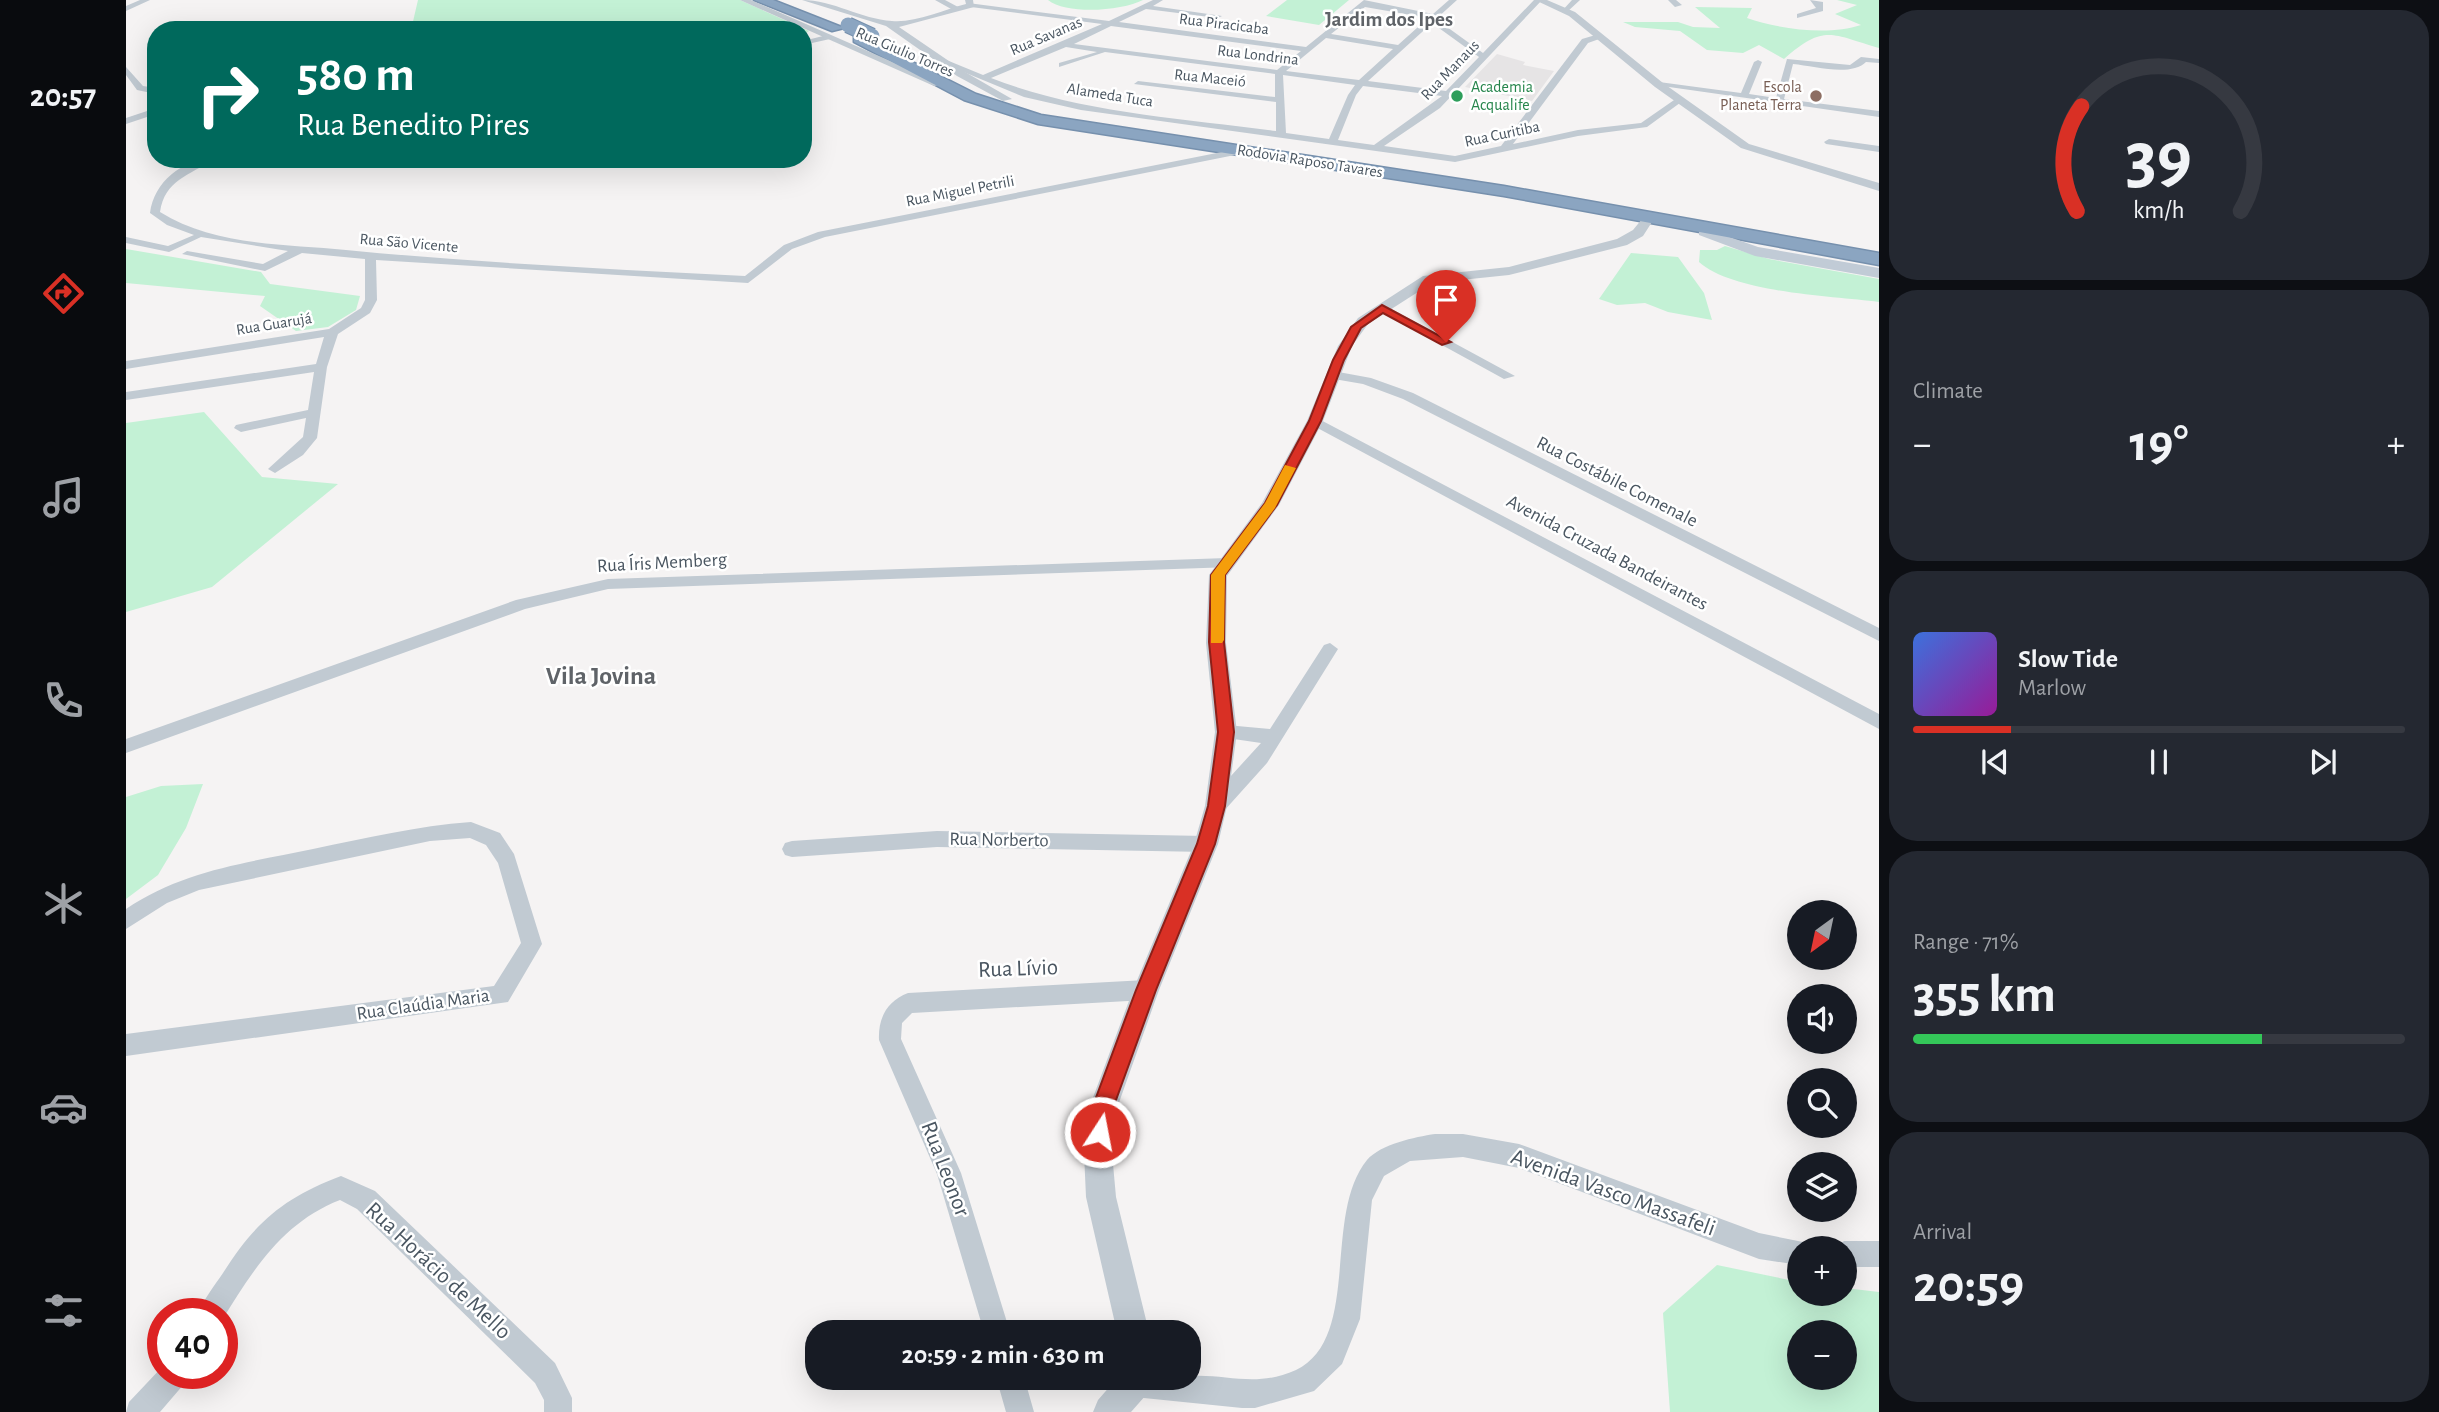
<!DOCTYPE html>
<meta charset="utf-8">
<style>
body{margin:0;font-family:"Alegreya Sans",sans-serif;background:#242831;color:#f1f3f6;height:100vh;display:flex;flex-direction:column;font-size:26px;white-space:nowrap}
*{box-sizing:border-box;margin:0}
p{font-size:23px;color:#9ea1a6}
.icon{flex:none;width:38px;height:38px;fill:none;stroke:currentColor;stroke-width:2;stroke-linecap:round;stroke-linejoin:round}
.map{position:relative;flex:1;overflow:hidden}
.panel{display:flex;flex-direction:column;gap:10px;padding:10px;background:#0d0f14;width:560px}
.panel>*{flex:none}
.banner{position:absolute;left:21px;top:21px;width:665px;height:147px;border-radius:28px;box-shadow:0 7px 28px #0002;background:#00695c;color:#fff;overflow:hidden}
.needle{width:46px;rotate:213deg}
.controls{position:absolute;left:1661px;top:900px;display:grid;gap:14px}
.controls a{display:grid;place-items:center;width:70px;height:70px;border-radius:50%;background:#171b24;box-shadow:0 7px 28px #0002;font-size:35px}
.speed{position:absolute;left:21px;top:1298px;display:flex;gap:14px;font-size:35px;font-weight:700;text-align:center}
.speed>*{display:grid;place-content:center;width:91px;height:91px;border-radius:50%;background:#171b24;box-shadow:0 7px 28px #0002;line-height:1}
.speed .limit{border:10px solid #d22;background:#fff;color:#111}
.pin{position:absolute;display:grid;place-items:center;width:60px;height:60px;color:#fff;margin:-72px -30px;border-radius:50% 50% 50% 0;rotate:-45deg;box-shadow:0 0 7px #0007}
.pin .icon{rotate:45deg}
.me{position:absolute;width:77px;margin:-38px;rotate:11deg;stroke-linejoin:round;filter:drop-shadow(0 0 5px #0008)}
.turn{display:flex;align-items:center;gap:24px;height:147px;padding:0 35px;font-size:32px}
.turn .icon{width:91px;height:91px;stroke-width:2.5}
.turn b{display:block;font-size:49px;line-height:60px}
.big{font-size:52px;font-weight:700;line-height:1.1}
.panel .tile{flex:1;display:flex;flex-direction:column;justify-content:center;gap:10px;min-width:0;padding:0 24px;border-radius:28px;background:#242831}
.panel .dial{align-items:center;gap:0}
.dial svg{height:182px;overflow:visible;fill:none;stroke:#363941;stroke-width:7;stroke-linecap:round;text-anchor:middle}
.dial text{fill:#f1f3f6;stroke:none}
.song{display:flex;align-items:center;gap:21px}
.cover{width:84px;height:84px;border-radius:10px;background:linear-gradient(135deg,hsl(220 70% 55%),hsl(300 70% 35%))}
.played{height:7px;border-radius:4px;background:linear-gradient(90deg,#d93025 20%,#363941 20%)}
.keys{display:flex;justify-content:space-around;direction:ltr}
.heat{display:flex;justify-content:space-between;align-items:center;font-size:38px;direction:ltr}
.charge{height:10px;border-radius:5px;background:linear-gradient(90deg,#34c759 71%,#363941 0)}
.trip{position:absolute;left:679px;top:1320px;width:396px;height:70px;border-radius:28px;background:#171b24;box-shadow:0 7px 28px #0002;font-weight:700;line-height:70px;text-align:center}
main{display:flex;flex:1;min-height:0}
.menu{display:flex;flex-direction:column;width:126px;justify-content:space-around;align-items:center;background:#090b0e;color:#9ea1a6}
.menu .icon{width:49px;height:49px}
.menu .on{color:#d93025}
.menu b{font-size:32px;color:#f1f3f6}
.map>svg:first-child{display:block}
.education{fill:#e6e4e5}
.green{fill:#c3f1d5;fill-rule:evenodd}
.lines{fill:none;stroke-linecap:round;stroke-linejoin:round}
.motorway-casing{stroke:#7690ad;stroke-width:3}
.minor{fill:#c1cad2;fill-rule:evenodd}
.tertiary{fill:#c1cad2;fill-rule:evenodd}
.secondary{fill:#c1cbd6;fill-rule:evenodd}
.motorway{fill:#8ba5c1;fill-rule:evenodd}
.motorway-bridge-casing{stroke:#7690ad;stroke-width:17;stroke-linecap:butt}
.motorway-bridge{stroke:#8ba5c1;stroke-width:15}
.route{fill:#d93025;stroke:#8d1f18;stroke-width:2}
.slow{fill:#f59e0b}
.leisure-dot{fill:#2e9e5b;stroke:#fff;stroke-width:2.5}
.education-dot{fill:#8d6e63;stroke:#fff;stroke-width:2.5}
.labels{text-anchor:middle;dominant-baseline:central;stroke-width:5;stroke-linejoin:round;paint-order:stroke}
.far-street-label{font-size:16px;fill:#4a5661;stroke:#fff}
.far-leisure-label{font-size:16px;fill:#27864d;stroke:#fff;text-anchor:start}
.far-education-label{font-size:16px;fill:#785e54;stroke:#fff;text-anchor:end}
.street-label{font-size:19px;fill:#4a5661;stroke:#fff}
.far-district-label{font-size:21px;font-weight:bold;fill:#5f6368;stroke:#fff}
.near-street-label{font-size:23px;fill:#4a5661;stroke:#fff}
.district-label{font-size:26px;font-weight:bold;fill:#5f6368;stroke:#fff}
</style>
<main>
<nav class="menu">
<b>20:57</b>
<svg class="icon on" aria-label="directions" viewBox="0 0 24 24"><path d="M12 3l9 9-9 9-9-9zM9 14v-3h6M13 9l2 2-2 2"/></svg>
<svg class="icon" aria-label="music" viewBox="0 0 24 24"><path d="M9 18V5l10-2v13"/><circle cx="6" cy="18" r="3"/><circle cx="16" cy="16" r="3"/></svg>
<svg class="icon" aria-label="phone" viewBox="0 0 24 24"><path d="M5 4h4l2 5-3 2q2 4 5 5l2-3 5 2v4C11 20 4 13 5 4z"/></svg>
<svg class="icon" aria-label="climate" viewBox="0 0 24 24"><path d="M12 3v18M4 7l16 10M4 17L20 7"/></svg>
<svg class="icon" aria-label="car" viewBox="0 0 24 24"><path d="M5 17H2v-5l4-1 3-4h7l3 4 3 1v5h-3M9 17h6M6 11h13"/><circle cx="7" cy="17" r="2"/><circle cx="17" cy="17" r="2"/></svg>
<svg class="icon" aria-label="filters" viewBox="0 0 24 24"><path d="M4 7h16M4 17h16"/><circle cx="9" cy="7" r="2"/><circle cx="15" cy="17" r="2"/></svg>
</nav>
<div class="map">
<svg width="1753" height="1412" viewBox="0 0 1753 1412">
<rect width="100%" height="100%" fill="#f5f3f3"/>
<path class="education" d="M 1371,54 L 1399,62 L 1397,65 L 1428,71 L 1406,101 L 1339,87 Z"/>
<path class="green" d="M 292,0 L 614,0 L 683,31 L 677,35 L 677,30 L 285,30 Z
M 922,0 L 1017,0 C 996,11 941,15 922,0 Z
M 1161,0 L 1223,0 L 1193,25 L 1140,16 Z
M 1711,0 L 1753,0 L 1753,48 C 1706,35 1699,23 1658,59 L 1633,45 L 1617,53 L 1581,50 L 1554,31 L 1509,27 L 1497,22 L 1552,22 L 1567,27 L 1594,28 L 1569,7 L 1626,8 L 1621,18 C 1653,29 1702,36 1735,25 L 1709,14 L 1731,5 Z
M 1599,246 L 1643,259 L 1753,279 L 1753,302 C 1706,296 1608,293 1573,262 L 1574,250 L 1591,250 Z
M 0,249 L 135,272 L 144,284 L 234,296 L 230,310 L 202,327 L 170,331 L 134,306 L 139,296 L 0,283 Z
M 1505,253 L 1552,257 L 1578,293 L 1586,320 L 1542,312 L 1519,303 L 1491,305 L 1473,299 Z
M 78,412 L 136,477 L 212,484 L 86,587 L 0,612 L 0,423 Z
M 77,784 L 60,828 L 32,875 L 0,899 L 0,797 L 35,786 Z
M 1591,1265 L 1673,1282 L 1673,1293 L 1718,1293 L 1719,1288 L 1753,1292 L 1753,1412 L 1544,1412 L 1537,1313 ZM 1673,1332 L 1718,1332 L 1718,1377 L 1673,1377 Z"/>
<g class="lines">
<defs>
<path id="motorway" d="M 628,0 L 647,0 L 718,28 L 706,31 Z
M 733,35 L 850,94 L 915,115 L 1378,186 L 1753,253 L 1753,265 L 1378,196 L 912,124 L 838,100 L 728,42 L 728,36 Z"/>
</defs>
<use href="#motorway" class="motorway-casing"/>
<path class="minor" d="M 14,0 L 24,0 L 0,11 L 0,6 Z
M 809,0 L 819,0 L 834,8 L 827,10 Z
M 1027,0 L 1037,0 L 1027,6 L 1096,16 L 1092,18 L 1020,9 L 993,22 L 1180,47 L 1238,0 L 1307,14 L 1323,0 L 1331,0 L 1310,19 L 1357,53 L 1408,0 L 1416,0 L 1314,108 L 1258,146 L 1329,156 L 1375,146 L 1456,39 L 1473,34 L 1476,38 L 1462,43 L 1387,144 L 1452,130 L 1515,123 L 1551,98 L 1558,100 L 1521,127 L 1452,136 L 1329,162 L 955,110 L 898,97 L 811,61 L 818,59 L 857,75 L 976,24 L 845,7 L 842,3 L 983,21 ZM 1239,7 L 1302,18 L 1272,45 L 1205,34 ZM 1306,23 L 1353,57 L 1320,91 L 1242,81 ZM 985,26 L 1175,51 L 1151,70 L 948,44 ZM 1200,38 L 1267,49 L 1233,80 L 1160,71 ZM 940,47 L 971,52 L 933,63 L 933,67 L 979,52 L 1149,74 L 1149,97 L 1012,81 L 1008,84 L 1150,102 L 1150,131 C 1055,118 955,113 865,78 ZM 1157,75 L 1229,85 L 1222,95 L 1203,139 L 1160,133 ZM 1237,86 L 1316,96 L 1248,145 L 1212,140 L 1230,95 Z
M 1446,0 L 1454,0 L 1441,12 L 1435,12 Z
M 1542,0 L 1550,0 L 1556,5 L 1549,7 Z
M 1684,0 L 1697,2 L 1697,11 L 1671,18 L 1671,14 L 1690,8 Z
M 701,35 L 704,39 L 677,45 L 677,41 Z
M 1735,57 L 1753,59 L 1753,63 L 1740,62 C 1725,77 1688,66 1667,64 L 1658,99 L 1753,111 L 1753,117 L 1529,85 L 1533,82 L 1615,93 L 1628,62 L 1632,60 L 1636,62 L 1623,94 L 1650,98 L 1661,59 L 1724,65 Z
M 0,67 L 17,86 L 30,88 L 30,94 L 11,90 L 0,75 Z
M 30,108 L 30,114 L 0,124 L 0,118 Z
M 1703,139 L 1753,146 L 1753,152 L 1700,144 L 1698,142 Z
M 1116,148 L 1119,149 L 1119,153 L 699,237 L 666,249 L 622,283 L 250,260 L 251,300 L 244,313 L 212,334 L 201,367 L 191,438 L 177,455 L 149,473 L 142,469 L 177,437 L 180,418 L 115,432 L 108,428 L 110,425 L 182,410 L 188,372 L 0,400 L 0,392 L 190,364 L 198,337 L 0,369 L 0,361 L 203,329 L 235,308 L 239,300 L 239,259 L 176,253 L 139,271 L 56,254 L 61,251 L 137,264 L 162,251 L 75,237 L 43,252 L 0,243 L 0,237 L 42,246 L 68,235 L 41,225 L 24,213 C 28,182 56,159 87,159 C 64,176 39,179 34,212 C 88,246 159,244 220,250 C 353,263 486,269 619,276 L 658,245 L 692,232 Z
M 1252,306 L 1260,306 L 1389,376 L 1378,379 L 1252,310 Z
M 1207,371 L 1245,378 L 1287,393 L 1753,628 L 1753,641 L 1277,399 L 1237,384 L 1202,378 L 1201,375 Z
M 1189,417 L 1753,714 L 1753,729 L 1184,424 L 1184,418 Z
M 1101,558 L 1109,563 L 1106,567 L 482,589 L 399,609 L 0,753 L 0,739 L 390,600 L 482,579 Z
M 1204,643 L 1212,649 L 1141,763 L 1097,812 L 1090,814 L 1083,812 L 1081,806 L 1083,800 L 1135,743 L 1094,737 L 1091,732 L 1094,727 L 1100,725 L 1144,729 L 1198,645 Z
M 345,822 L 374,833 L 388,854 L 416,944 L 382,1002 L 0,1056 L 0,1034 L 368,986 L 395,943 L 372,863 L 360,845 L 344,838 L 304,841 L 73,890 L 41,903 L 0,929 L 0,909 C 57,870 121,863 187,849 C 240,838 291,826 345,822 Z
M 811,831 L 1080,836 L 1087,838 L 1090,844 L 1087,850 L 1080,852 L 811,847 L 666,857 L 659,855 L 656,849 L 659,843 L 666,841 Z
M 1020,980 L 1028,983 L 1031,990 L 1028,997 L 1020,1000 L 786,1013 L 776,1023 L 775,1039 L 835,1173 L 884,1332 L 858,1332 L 811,1174 L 753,1040 C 752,1018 761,1001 782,993 Z
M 1309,1134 L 1337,1134 L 1393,1144 L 1633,1233 L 1682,1243 L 1684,1248 L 1673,1248 L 1673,1265 L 1633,1259 L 1393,1168 L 1337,1157 L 1284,1161 L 1258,1176 L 1246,1200 L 1234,1319 L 1216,1364 L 1188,1391 L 1129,1408 L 1116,1408 L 1008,1397 L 998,1393 L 994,1383 L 997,1377 C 1019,1377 1045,1377 1065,1376 C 1102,1374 1130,1388 1170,1370 C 1236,1338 1196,1215 1241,1160 C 1255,1144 1289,1137 1309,1134 Z
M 215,1176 L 249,1191 L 429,1363 L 446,1398 L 446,1412 L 418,1412 L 418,1400 L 409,1383 L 231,1209 L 214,1200 C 157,1222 127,1270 96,1320 L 96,1314 L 72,1314 C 78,1299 88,1286 97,1273 C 129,1222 159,1197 215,1176 Z
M 1718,1241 L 1753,1241 L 1753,1267 L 1718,1267 L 1718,1248 L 1708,1248 Z
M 37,1366 L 37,1374 L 61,1374 L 58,1384 L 34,1412 L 0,1412 L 3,1402 Z
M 870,1377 L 898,1377 L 908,1412 L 880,1412 Z"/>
<path class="tertiary" d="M 614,0 L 625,0 L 817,84 L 808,86 Z
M 676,0 C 707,0 735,19 766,21 C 789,23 817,10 840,4 L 839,0 L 847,0 L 848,7 L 773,27 L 839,72 L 886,99 L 877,101 L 831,76 L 760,26 Z
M 1409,0 L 1421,0 L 1449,12 L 1537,83 L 1623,144 L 1753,183 L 1753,191 L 1615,148 L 1529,87 L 1443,16 Z
M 1516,219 L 1526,222 L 1517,236 L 1501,245 L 1383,275 L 1306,283 L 1242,324 L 1226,346 L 1197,421 L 1153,505 L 1101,576 L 1100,643 L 1111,732 L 1101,806 L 1092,844 L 1033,990 L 990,1111 L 986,1153 L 990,1197 L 1023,1332 L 991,1332 L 960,1197 L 958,1153 L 962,1111 L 1007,990 L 1068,844 L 1079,806 L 1089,732 L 1080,643 L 1083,575 L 1136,503 L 1181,421 L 1212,346 L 1232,318 L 1297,276 L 1383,267 L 1491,239 L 1507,230 Z
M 992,1377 L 1025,1377 L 1020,1395 L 1005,1412 L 967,1412 L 972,1400 Z"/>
<path class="secondary" d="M 1578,228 L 1632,247 L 1753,268 L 1753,278 L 1629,256 L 1573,235 L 1573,229 Z"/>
<use href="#motorway" class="motorway"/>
<defs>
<path id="motorway-bridge" d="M 722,25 L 746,36"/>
</defs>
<use href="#motorway-bridge" class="motorway-bridge-casing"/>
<use href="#motorway-bridge" class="motorway-bridge"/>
</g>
<path class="route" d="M 1256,305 L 1325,342 L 1316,345 L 1257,313 L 1235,328 L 1218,360 L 1195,421 L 1151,505 L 1099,575 L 1098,642 L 1108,732 L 1099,806 L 1089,844 L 1030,990 L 986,1111 L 981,1140 L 974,1143 L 966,1140 L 963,1132 L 965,1111 L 1010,990 L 1071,844 L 1082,806 L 1092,732 L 1083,642 L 1085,575 L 1139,503 L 1183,421 L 1207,360 L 1225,327 Z"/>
<path class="slow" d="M 1159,465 L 1170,468 L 1149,508 L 1099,575 L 1098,640 L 1096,643 L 1085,643 L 1085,575 L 1139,503 Z"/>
<circle class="leisure-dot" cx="1331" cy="96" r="7"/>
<circle class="education-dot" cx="1690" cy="96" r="7"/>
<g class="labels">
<g class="far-street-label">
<text transform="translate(1098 24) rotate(7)">Rua Piracicaba</text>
<text transform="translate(920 36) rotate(-23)">Rua Savanas</text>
<text transform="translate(779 52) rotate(23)">Rua Giulio Torres</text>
<text transform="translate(1132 55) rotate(7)">Rua Londrina</text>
<text transform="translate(1324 70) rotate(-46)">Rua Manaus</text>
<text transform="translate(1084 78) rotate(6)">Rua Maceió</text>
<text transform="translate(984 95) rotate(9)">Alameda Tuca</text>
<text transform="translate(1376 134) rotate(-12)">Rua Curitiba</text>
<text transform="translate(1184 161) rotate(9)">Rodovia Raposo Tavares</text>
<text transform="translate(834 191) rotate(-11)">Rua Miguel Petrili</text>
<text transform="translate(283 243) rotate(5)">Rua São Vicente</text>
<text transform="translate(148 324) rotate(-9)">Rua Guarujá</text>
</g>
<g class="far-leisure-label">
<text x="1345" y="87">Academia<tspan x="1345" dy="18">Acqualife</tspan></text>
</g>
<g class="far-education-label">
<text x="1676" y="87">Escola<tspan x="1676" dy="18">Planeta Terra</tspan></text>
</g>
<g class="street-label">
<text transform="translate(1491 482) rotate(27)">Rua Costábile Comenale</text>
<text transform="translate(1481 553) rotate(28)">Avenida Cruzada Bandeirantes</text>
<text transform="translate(536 563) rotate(-3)">Rua Íris Memberg</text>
<text transform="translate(873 840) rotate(1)">Rua Norberto</text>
<text transform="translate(297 1005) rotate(-8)">Rua Claúdia Maria</text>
</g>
<g class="far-district-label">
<text x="1263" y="19">Jardim dos Ipes</text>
</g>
<g class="near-street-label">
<text transform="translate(892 969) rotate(-2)">Rua Lívio</text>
<text transform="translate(819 1169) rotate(69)">Rua Leonor</text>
<text transform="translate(1487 1193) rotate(20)">Avenida Vasco Massafeli</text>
<text transform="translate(312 1271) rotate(43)">Rua Horácio de Mello</text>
</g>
<g class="district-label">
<text x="475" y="676">Vila Jovina</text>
</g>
</g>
</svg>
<div class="controls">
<a><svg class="needle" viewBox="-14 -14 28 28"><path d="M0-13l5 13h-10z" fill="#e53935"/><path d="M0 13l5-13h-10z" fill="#9ea1a6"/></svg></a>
<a><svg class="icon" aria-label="sound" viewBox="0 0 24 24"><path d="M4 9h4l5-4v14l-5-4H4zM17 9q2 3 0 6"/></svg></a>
<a><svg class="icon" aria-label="search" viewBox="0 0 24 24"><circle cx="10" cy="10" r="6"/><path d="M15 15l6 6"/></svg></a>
<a><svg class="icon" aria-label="layers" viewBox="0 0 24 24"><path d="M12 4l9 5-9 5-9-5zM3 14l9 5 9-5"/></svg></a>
<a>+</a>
<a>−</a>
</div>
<div class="speed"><div class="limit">40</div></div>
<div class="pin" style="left:1320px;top:342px;background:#d93025"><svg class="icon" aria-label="arrive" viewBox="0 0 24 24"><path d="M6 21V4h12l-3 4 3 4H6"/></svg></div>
<svg class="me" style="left:974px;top:1132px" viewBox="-20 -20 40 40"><circle r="17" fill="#d93025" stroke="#fff" stroke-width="3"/><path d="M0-11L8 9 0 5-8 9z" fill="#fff"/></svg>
<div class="trip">20:59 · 2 min · 630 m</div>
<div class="banner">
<div class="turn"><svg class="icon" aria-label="right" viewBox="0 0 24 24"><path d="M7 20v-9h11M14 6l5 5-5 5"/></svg><div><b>580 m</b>Rua Benedito Pires</div></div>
</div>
</div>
<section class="panel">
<div class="tile dial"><svg viewBox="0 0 100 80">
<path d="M14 69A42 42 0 1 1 86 69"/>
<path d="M14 69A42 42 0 0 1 16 23" stroke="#d93025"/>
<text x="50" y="56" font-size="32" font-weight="700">39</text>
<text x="50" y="72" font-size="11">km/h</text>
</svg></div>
<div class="tile"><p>Climate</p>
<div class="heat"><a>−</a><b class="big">19°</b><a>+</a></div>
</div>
<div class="tile">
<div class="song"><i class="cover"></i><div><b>Slow Tide</b><p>Marlow</p></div></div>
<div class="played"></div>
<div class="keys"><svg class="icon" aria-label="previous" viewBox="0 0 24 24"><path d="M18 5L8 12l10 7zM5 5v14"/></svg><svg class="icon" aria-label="pause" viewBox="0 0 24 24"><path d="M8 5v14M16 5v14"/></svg><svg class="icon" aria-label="next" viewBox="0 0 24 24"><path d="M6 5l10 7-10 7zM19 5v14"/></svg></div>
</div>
<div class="tile"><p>Range · 71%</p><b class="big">355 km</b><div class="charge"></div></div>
<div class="tile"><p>Arrival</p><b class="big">20:59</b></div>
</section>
</main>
